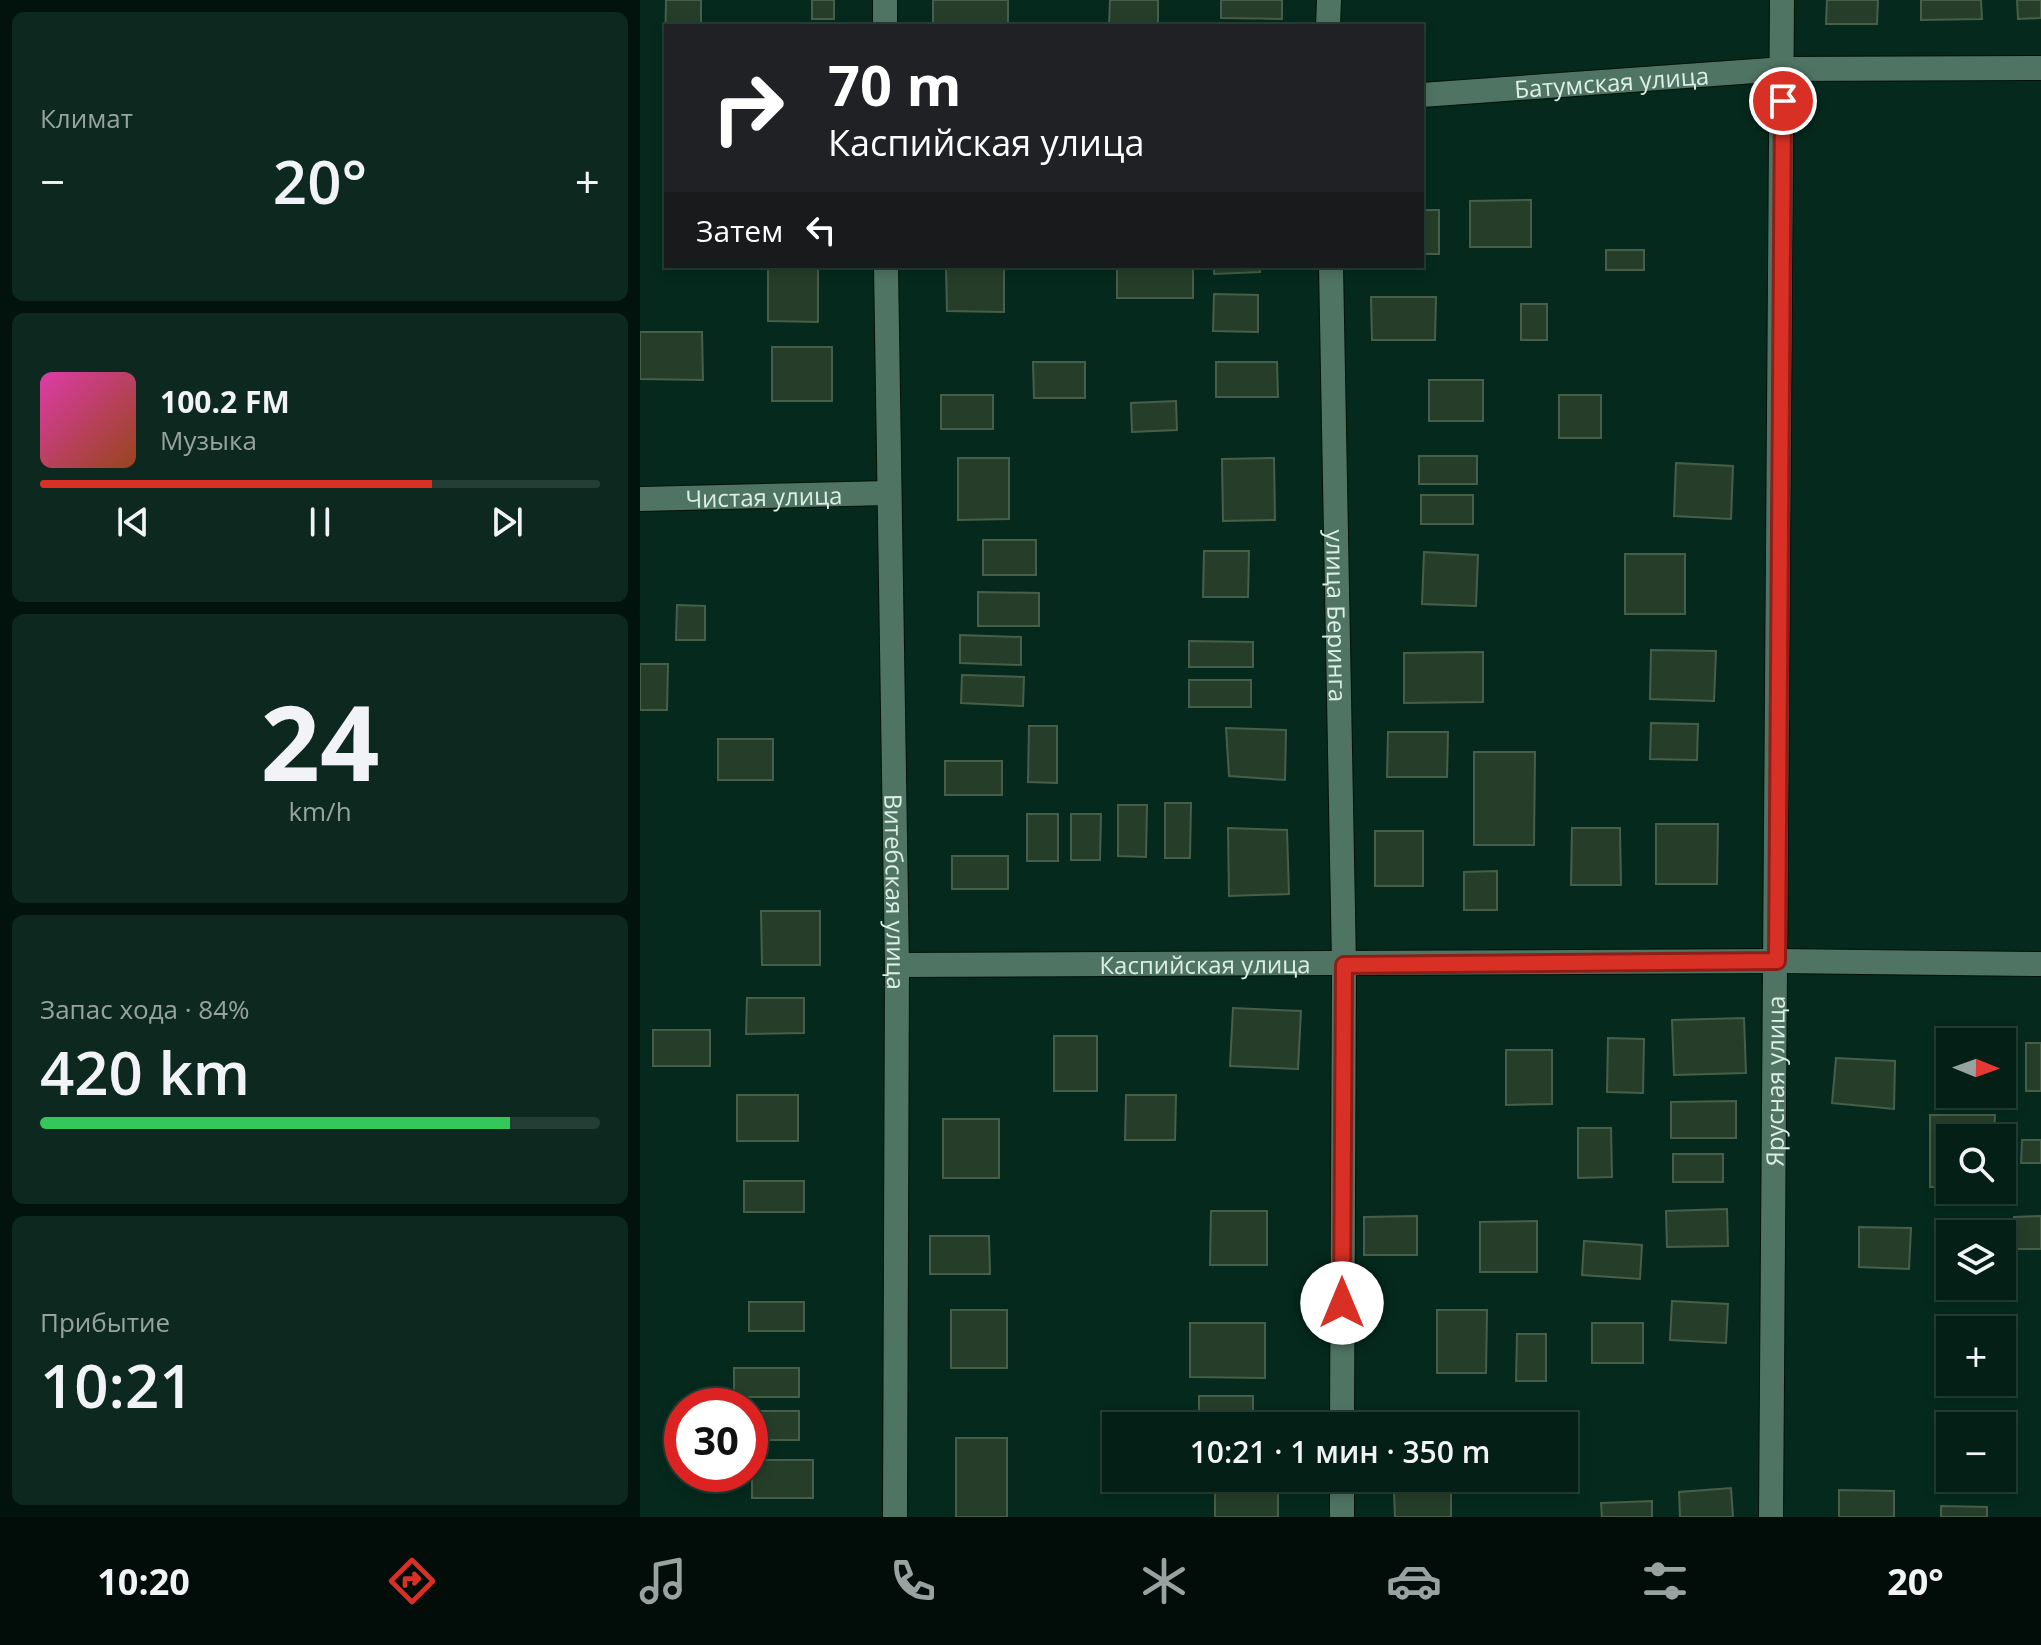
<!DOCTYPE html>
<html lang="ru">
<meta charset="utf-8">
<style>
body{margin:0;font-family:"Open Sans",sans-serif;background:#0d281f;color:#f1f3f6;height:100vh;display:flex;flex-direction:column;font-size:30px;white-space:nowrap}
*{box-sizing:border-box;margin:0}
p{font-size:26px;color:#97a3a1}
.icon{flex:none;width:44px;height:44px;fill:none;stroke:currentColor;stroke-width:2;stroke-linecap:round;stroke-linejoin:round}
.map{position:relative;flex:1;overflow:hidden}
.details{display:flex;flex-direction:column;gap:12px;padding:12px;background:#02120c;width:640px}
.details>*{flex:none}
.top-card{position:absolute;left:24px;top:24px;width:760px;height:244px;border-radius:0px;box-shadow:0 4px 12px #0003,0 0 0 2px #253e35;background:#202124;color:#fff;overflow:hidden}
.needle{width:52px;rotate:91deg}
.buttons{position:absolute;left:1296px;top:1028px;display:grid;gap:16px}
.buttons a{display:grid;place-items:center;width:80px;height:80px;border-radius:0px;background:#042016;box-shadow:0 4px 12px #0003,0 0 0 2px #253e35;font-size:40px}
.speed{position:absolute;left:24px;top:1388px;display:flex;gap:16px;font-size:40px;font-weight:700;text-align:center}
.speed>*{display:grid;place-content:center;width:104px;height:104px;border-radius:50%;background:#042016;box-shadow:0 4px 12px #0003,0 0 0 2px #253e35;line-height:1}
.speed .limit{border:12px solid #d22;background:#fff;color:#111}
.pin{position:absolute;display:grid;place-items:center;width:68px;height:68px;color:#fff;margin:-34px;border:4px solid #fff;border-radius:50%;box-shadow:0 2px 8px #0007}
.me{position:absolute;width:88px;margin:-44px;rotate:0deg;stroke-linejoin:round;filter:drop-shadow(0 0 6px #0008)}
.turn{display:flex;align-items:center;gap:28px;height:168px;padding:0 32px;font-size:36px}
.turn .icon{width:104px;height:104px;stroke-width:2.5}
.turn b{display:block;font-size:56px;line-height:68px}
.then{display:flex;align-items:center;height:76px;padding:0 32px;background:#0003;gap:16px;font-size:30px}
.big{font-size:60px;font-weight:600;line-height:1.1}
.details .card{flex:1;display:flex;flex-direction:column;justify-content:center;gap:12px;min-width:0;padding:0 28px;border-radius:12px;background:#0d281f}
.details .dial{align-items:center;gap:0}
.dial b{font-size:104px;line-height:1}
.song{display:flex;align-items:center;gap:24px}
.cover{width:96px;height:96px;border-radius:12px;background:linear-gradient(135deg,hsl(320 70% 55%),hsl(20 70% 35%))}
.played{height:8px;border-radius:4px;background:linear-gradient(90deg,#d93025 70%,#253e35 70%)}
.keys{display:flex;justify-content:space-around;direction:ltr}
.heat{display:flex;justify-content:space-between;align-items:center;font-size:44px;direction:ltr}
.charge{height:12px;border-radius:6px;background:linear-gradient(90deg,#34c759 84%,#253e35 0)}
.trip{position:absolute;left:462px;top:1412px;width:476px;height:80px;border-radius:0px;background:#042016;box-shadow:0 4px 12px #0003,0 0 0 2px #253e35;font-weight:600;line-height:80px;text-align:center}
.menu{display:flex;height:128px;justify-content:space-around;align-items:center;background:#020d09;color:#97a3a1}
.menu .icon{width:56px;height:56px}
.menu .on{color:#d93025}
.menu b{font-size:36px;color:#f1f3f6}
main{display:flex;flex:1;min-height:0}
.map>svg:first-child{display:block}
.building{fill:#263e29;stroke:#465f48;stroke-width:2}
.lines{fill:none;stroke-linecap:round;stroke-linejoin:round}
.minor-casing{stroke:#001108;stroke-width:26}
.minor{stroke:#507464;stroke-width:24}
.route-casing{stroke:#8d1f18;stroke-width:20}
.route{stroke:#d93025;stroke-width:14}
.labels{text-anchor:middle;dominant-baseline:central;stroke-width:8;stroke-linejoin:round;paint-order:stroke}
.street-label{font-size:24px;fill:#dcefe6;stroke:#052a1d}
</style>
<main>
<section class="details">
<div class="card"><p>Климат</p>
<div class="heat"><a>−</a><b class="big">20°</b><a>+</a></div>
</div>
<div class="card">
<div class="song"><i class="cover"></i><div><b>100.2 FM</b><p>Музыка</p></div></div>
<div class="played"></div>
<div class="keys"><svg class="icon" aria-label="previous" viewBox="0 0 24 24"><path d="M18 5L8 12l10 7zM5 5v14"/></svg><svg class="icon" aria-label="pause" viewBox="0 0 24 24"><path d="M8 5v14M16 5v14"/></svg><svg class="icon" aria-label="next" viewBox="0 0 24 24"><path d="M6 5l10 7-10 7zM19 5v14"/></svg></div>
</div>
<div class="card dial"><b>24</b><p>km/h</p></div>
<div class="card"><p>Запас хода · 84%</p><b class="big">420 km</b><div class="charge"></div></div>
<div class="card"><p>Прибытие</p><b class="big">10:21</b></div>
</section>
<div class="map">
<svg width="1401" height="1517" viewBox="0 0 1401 1517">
<rect width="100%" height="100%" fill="#052a1d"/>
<path class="building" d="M 26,0 L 61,0 L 61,26 L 26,26 L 25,53 Z
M 172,0 L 194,0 L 194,19 L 172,19 Z
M 293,0 L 368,0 L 368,26 L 293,26 Z
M 470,0 L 518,0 L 518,26 L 469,26 Z
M 581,0 L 642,0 L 642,19 L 581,18 Z
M 1187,0 L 1238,0 L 1237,24 L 1186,24 Z
M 1281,0 L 1341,0 L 1342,19 L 1281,20 Z
M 1377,0 L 1401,0 L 1401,18 L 1378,19 Z
M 891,200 L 891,247 L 830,247 L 830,201 Z
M 782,210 L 799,210 L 799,254 L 782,254 Z
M 966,250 L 1004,250 L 1004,270 L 966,270 Z
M 128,266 L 178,266 L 178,322 L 128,321 Z
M 306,266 L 364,266 L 364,312 L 307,311 Z
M 477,266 L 553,266 L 553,298 L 477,298 Z
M 574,266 L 620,266 L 620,272 L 574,274 Z
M 574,294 L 618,295 L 618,332 L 573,331 Z
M 731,297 L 796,297 L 795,340 L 732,340 Z
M 881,304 L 907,304 L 907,340 L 881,340 Z
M 0,332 L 62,332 L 63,380 L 0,379 Z
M 132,347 L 192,347 L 192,401 L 132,401 Z
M 393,362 L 445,362 L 445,398 L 394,398 Z
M 576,362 L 637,362 L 638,397 L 576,397 Z
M 789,380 L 843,380 L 843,421 L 789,421 Z
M 301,395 L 353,395 L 353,429 L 301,429 Z
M 919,395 L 961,395 L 961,438 L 919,438 Z
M 536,401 L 537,430 L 492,432 L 491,403 Z
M 779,456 L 837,456 L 837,484 L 779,484 Z
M 318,458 L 369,458 L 369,519 L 318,520 Z
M 634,458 L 635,520 L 583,521 L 582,459 Z
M 1036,463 L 1093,466 L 1091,519 L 1034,516 Z
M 781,495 L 833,495 L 833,524 L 781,524 Z
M 343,540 L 396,540 L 396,575 L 343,575 Z
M 564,551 L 609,551 L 608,597 L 563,597 Z
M 784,552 L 838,555 L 836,606 L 782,604 Z
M 985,554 L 1045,554 L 1045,614 L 985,614 Z
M 338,592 L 399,593 L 399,626 L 338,626 Z
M 37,605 L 65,606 L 65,640 L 36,640 Z
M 320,635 L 381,637 L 381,665 L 320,663 Z
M 549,641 L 613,642 L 613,667 L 549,667 Z
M 1011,650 L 1076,651 L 1074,701 L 1010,699 Z
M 843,652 L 843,702 L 764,703 L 764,653 Z
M 0,664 L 28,664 L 27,710 L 0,710 Z
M 322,675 L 384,677 L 383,706 L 321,703 Z
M 549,680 L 611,680 L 611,707 L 549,707 Z
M 1011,723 L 1058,724 L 1057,760 L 1010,759 Z
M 389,726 L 417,726 L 417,783 L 388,782 Z
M 586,728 L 646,730 L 645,780 L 589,776 Z
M 748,732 L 808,732 L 807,777 L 747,777 Z
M 78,739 L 133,739 L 133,780 L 78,780 Z
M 834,752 L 895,752 L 894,845 L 834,845 Z
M 305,761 L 362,761 L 362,795 L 305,795 Z
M 525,803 L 551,803 L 550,858 L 525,858 Z
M 478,805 L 507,805 L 506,857 L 478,856 Z
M 387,814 L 418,814 L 418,861 L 387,861 Z
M 431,814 L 461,814 L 460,860 L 431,860 Z
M 1016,824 L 1078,824 L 1077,884 L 1016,884 Z
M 588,828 L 647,830 L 649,894 L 589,896 Z
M 932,828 L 980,828 L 981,885 L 931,885 Z
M 735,831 L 783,831 L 783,886 L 735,886 Z
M 312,856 L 368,856 L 368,889 L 312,889 Z
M 857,871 L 857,910 L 824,910 L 824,872 Z
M 121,911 L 180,911 L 180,965 L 122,965 Z
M 107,998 L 164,998 L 164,1033 L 106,1034 Z
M 593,1008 L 661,1011 L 658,1069 L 590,1066 Z
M 1104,1018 L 1106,1073 L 1034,1075 L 1032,1020 Z
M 13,1030 L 70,1030 L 70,1066 L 13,1066 Z
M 414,1036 L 457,1036 L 457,1091 L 414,1091 Z
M 968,1038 L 1004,1039 L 1003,1093 L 967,1092 Z
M 1386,1043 L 1401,1043 L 1401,1091 L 1386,1091 Z
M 866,1050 L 912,1050 L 912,1104 L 866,1105 Z
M 1196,1058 L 1255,1061 L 1254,1109 L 1192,1103 Z
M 97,1095 L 158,1095 L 158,1141 L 97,1141 Z
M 486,1095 L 536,1095 L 535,1140 L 485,1140 Z
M 1096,1101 L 1096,1138 L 1031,1138 L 1031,1102 Z
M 1290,1115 L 1355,1115 L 1354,1138 L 1310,1138 L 1310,1187 L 1290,1187 Z
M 303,1119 L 359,1119 L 359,1178 L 303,1178 Z
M 938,1128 L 971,1128 L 972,1177 L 938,1178 Z
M 1382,1140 L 1401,1140 L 1401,1163 L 1381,1163 Z
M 1033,1154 L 1083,1154 L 1083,1182 L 1033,1182 Z
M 104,1181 L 164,1181 L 164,1212 L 104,1212 Z
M 1087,1209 L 1088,1246 L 1027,1247 L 1026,1211 Z
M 571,1211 L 627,1211 L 627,1265 L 570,1265 Z
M 777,1216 L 777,1255 L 724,1255 L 724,1217 Z
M 1401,1216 L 1401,1249 L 1375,1249 L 1374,1217 Z
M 897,1221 L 897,1272 L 840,1272 L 840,1222 Z
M 1219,1227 L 1271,1228 L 1269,1269 L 1219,1267 Z
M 290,1236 L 349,1236 L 350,1274 L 290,1274 Z
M 944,1241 L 1002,1245 L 1000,1279 L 942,1275 Z
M 1032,1301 L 1088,1304 L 1086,1343 L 1030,1340 Z
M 109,1302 L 164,1302 L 164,1331 L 109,1331 Z
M 311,1310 L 367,1310 L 367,1368 L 311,1368 Z
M 797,1310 L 847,1310 L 846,1373 L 797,1373 Z
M 550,1323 L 625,1323 L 625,1378 L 550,1377 Z
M 952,1323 L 1003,1323 L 1003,1363 L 952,1363 Z
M 877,1334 L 906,1334 L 906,1381 L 876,1381 Z
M 94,1368 L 159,1368 L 159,1397 L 94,1397 Z
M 559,1396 L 613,1396 L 613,1426 L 559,1426 Z
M 110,1411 L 159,1411 L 159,1440 L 110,1440 Z
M 316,1438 L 367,1438 L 367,1517 L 316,1517 Z
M 112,1460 L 173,1460 L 173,1498 L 112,1498 Z
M 1091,1488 L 1093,1517 L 1040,1517 L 1039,1492 Z
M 1199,1490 L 1254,1491 L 1254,1517 L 1199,1517 Z
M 575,1492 L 638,1492 L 638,1517 L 575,1517 Z
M 754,1493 L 811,1493 L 811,1517 L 755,1517 Z
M 1012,1501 L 1012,1517 L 962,1517 L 961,1503 Z
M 1301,1506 L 1347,1507 L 1347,1517 L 1301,1517 Z"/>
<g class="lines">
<defs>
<g id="minor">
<path d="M 245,26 L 245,0"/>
<path d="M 688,26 L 689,0"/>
<path id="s1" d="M 782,95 L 1143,69 L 1401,68"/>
<path id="s2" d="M 246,266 L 257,965 L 255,1517"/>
<path id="s3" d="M 691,266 L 704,965 L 702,1426"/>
<path id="s4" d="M 0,499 L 248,493"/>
<path id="s5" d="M 257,965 L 1137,961 L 1401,964"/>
<path d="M 702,1517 L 702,1478"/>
<path id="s6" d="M 1131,1517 L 1142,0"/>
</g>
</defs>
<use href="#minor" class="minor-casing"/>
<use href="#minor" class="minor"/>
</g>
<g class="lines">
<defs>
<path id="route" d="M 702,1303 L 704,965 L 1137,961 L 1143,101"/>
</defs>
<use href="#route" class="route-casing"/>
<use href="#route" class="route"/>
</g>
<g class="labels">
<g class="street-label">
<text stroke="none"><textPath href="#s1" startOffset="190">Батумская улица</textPath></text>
<text stroke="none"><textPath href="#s4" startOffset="124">Чистая улица</textPath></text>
<text stroke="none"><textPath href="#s3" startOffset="350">улица Беринга</textPath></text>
<text stroke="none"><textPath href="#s2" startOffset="626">Витебская улица</textPath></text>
<text stroke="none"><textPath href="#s5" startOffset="308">Каспийская улица</textPath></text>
<text stroke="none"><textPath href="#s6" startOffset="436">Ярусная улица</textPath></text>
</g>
</g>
</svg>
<div class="buttons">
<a><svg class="needle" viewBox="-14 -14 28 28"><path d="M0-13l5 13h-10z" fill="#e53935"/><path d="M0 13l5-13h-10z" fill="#97a3a1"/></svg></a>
<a><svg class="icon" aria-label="search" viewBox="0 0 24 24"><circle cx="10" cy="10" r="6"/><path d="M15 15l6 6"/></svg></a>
<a><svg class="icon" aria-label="layers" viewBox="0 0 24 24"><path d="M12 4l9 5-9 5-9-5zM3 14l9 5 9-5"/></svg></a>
<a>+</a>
<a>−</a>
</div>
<div class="speed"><div class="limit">30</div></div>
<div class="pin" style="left:1143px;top:101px;background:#d93025"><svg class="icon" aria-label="arrive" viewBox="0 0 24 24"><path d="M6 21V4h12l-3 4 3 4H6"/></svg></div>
<svg class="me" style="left:702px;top:1303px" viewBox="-20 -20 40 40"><circle r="19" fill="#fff"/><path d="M0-13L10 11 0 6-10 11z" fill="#d93025"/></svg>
<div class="trip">10:21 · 1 мин · 350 m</div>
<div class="top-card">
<div class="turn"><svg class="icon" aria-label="right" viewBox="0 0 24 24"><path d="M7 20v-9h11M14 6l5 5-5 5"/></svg><div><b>70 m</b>Каспийская улица</div></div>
<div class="then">Затем<svg class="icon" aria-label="left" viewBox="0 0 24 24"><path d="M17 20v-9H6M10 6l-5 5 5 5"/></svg></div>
</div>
</div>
</main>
<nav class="menu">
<b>10:20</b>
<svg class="icon on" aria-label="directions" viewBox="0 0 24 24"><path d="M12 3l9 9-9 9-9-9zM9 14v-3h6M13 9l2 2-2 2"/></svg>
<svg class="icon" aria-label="music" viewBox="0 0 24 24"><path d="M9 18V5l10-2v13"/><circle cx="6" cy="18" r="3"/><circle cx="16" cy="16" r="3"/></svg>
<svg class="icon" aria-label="phone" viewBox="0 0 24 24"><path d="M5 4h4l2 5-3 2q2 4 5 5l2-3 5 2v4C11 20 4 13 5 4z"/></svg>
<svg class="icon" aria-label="climate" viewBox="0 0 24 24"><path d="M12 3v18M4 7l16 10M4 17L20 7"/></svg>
<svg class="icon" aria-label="car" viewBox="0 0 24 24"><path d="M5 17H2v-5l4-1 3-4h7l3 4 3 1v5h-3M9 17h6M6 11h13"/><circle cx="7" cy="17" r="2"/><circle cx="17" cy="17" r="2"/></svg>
<svg class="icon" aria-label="filters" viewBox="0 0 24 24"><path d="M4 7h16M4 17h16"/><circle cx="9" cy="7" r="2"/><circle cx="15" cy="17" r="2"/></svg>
<b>20°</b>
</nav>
